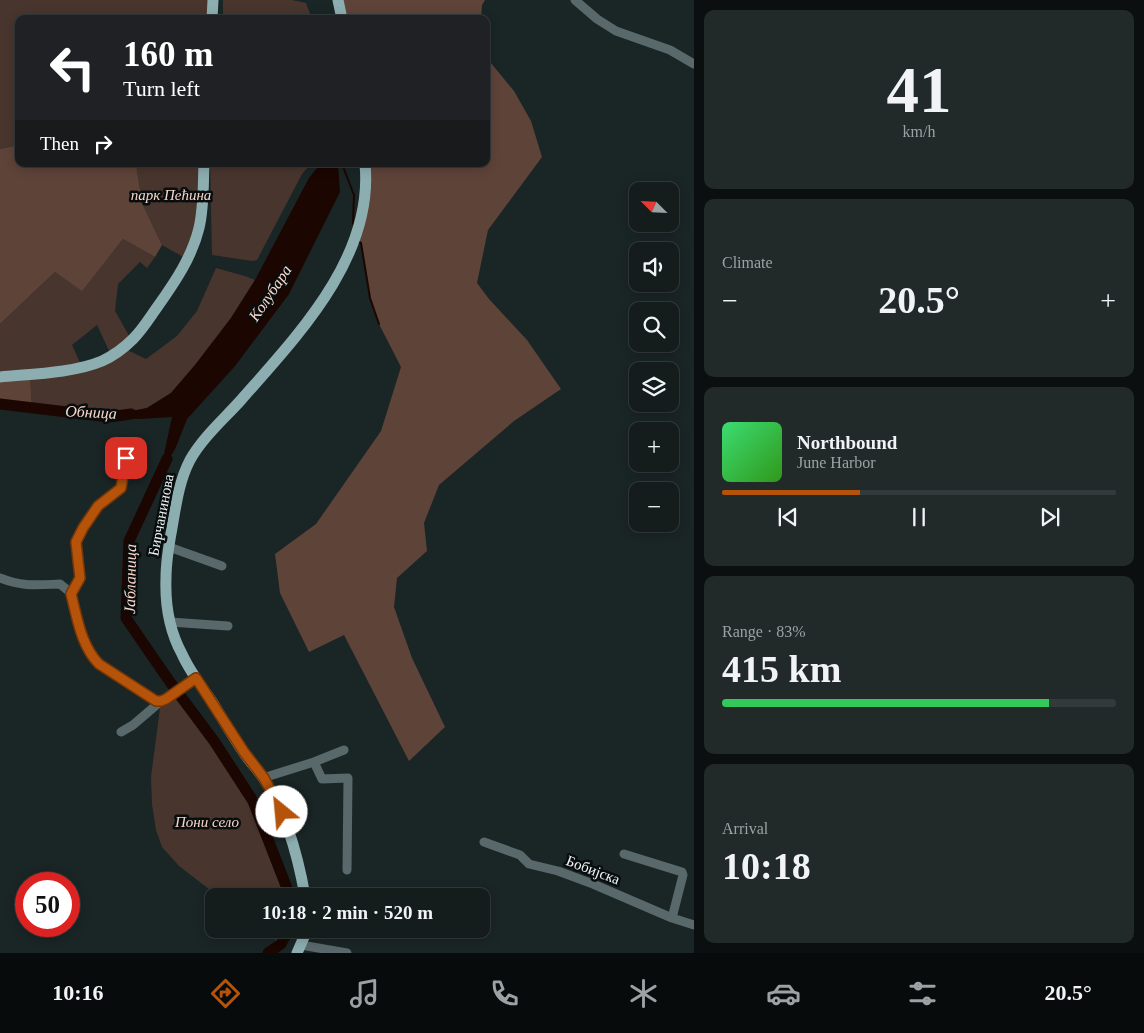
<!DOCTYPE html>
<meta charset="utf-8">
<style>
body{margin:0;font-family:Georgia,serif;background:#212929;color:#f1f3f6;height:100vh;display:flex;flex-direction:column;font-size:19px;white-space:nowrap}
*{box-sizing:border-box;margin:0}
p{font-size:16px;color:#9da1a3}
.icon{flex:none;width:28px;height:28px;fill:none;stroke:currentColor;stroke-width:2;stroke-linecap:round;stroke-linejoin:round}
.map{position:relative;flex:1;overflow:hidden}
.sheet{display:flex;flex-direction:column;gap:10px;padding:10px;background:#0b0f0f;width:450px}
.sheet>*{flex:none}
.banner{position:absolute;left:15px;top:15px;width:475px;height:152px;border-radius:10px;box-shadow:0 2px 12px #0003,0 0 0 1px #333a3b;background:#202124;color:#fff;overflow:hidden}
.needle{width:32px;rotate:294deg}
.controls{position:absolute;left:629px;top:182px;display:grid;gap:10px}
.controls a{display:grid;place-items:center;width:50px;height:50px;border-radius:10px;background:#141c1c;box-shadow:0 2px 12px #0003,0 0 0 1px #333a3b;font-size:25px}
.speed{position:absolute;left:15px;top:872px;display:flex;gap:10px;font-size:25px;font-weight:700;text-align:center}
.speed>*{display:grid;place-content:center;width:65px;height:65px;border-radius:50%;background:#141c1c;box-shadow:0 2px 12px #0003,0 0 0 1px #333a3b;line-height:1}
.speed .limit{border:8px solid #d22;background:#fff;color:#111}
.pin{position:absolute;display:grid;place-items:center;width:42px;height:42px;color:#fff;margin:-21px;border-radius:10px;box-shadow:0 2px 8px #0006}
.me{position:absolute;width:55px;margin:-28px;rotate:332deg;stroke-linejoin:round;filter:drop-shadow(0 0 4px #0008)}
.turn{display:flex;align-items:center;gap:18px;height:105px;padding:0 25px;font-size:22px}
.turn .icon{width:65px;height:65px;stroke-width:2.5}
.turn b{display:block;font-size:35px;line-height:42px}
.then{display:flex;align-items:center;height:48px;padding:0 25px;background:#0003;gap:10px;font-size:19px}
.big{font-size:38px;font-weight:700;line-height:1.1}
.sheet .tile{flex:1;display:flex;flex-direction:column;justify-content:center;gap:8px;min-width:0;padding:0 18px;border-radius:10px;background:#212929}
.sheet .dial{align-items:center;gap:0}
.dial b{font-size:65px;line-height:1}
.song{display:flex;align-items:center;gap:15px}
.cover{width:60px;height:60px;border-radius:8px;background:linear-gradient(135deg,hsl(140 70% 55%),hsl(110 70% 35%))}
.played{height:5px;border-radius:2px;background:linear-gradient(90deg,#b45309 35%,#333a3b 35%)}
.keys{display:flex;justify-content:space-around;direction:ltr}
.heat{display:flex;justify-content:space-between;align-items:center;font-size:28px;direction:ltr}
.charge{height:8px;border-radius:4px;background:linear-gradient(90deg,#34c759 83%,#333a3b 0)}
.trip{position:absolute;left:205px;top:888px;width:285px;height:50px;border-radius:10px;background:#141c1c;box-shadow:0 2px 12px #0003,0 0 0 1px #333a3b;font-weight:700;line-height:50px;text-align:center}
.tab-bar{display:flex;height:80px;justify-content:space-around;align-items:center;background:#080b0b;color:#9da1a3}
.tab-bar .icon{width:35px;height:35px}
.tab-bar .selected{color:#b45309}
.tab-bar b{font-size:22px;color:#f1f3f6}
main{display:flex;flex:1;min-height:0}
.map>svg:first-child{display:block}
.green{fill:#48352e;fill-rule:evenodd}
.forest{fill:#5e4339}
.water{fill:#1b0601}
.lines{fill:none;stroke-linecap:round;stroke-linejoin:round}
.stream{stroke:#1b0601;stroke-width:2}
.river{stroke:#1b0601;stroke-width:11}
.minor{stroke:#59686a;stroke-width:9}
.major{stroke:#8daeb1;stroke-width:11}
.route-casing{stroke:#753606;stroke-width:12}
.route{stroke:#b45309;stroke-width:9}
.labels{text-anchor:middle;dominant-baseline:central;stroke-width:5;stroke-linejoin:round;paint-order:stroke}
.park-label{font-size:15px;font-style:italic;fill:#f8d5c9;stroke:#090d0e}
.street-label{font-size:15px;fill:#eef5f6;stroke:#090d0e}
.water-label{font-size:16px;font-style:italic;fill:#fcd9cc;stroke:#090d0e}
</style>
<main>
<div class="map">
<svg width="694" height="953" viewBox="0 0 694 953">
<rect width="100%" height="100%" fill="#1a2526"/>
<path class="green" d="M 0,0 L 211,0 L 211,19 L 19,19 L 19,145 L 0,149 Z
M 223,0 L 292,0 L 306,3 L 312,19 L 223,19 Z
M 136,164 L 204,164 L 201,222 L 187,259 L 162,245 L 142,203 Z
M 210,164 L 311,164 L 302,174 L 257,260 L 252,261 L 212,255 Z
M 123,239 L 155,257 L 147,268 L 140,262 L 118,284 L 115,311 L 132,341 L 123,348 L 146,359 L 177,336 L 197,311 L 216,268 L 245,276 L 255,280 L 231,318 L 195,365 L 171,393 L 147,408 L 132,411 L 112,417 L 32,408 L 30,374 L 0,377 L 0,324 L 55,272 L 82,290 ZM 97,325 L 111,355 L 82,367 L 72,345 Z
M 180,695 L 214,741 L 253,801 L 290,896 L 218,896 L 179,866 L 162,847 L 156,830 L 152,804 L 151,777 L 160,708 Z
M 261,929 L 289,929 L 281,944 Z"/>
<path class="forest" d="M 338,0 L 485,0 L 482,5 L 481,19 L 342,19 Z
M 486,57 L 514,91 L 531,121 L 542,157 L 488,230 L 477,283 L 489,299 L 527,340 L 561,389 L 514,421 L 439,485 L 424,523 L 427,551 L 397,578 L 394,607 L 412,658 L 445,727 L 409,761 L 344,635 L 309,652 L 280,593 L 275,554 L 316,524 L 381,431 L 401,367 L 379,324 L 370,298 L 361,243 L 355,240 L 365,164 L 486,164 Z
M 19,145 L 19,164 L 136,164 L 142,203 L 162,245 L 155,257 L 123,239 L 82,291 L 55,272 L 0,324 L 0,149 Z
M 30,374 L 32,408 L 0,404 L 0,377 Z"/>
<path class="water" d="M 320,164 L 338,164 L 340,192 L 289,294 L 235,366 L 187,419 L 176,447 L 159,477 L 172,417 L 139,419 L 112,417 L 132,411 L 147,408 L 171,393 L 195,365 L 231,318 L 255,280 L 309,178 Z"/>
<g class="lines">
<path class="stream" d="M 342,164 L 354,195 L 353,224
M 357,241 L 361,243 L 370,298 L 379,324"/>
<path class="river" d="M 0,404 L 109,417 L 131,414
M 167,459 L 129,541 L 126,618 L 170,682 L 214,741 L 253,801 L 290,896
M 268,953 L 281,944 L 289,929"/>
<path class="minor" d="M 575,0 L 597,19 L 616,31 L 670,50 L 694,64
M 169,547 L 222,566
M 0,578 C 23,587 36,585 60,584 L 71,593 L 80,628 L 91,656 L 99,664 L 153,700 L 161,701 L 166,699 L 196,679
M 71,593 L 80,578 L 76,542 L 83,528 L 99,506 L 121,488 L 126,458
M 170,622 L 228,626
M 121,732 L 133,725 L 161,701
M 314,762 L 322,779 L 348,778 L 347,870
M 263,778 L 314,762 L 344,750
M 484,842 L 520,855 L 529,864 L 558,871 L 593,884 L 672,918 L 694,925
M 624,854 L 682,872 L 683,875 L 672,918
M 301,945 L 347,953"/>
<path class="major" d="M 338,0 L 342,19
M 212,19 L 213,0
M 0,377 C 30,374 74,373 102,361 C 113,356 124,348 133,339 C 143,329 150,317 158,306 C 175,282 192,257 199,228 C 204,207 203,186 204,164
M 305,896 C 298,856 287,814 264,779 C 258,770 250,762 244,753 C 233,737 223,720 213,703 C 202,687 190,672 182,654 C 169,630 165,604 166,578 C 166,561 169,544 172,528 C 176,505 179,481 190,460 C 203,437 224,419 241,400 C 298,335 374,257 365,164
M 297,953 L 304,937 L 305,929"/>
</g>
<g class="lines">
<defs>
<path id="route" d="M 126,458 L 121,488 L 98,506 L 83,528 L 76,542 L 80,578 L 71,594 C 77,617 81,646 99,664 L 156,701 L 161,701 L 166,699 L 196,678 L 244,752 L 264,778 L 282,812"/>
</defs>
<use href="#route" class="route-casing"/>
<use href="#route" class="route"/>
</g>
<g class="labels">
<g class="park-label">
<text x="171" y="195">парк Пећина</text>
<text x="207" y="822">Пони село</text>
</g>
<g class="street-label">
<text transform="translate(161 515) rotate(-79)">Бирчанинова</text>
<text transform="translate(593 870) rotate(21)">Бобијска</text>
</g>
<g class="water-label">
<text transform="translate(270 293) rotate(-56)">Колубара</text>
<text transform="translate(91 412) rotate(3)">Обница</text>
<text transform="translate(130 579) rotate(-89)">Јабланица</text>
</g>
</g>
</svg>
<div class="controls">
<a><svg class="needle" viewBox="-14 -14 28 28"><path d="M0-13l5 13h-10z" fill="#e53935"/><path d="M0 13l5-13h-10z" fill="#9da1a3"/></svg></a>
<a><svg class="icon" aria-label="sound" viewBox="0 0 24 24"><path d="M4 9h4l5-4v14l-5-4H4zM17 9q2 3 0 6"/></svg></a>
<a><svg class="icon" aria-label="search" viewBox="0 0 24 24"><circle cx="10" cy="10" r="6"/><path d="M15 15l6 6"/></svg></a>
<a><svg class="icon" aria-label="layers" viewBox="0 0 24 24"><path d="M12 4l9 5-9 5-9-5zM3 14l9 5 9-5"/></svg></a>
<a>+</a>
<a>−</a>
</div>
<div class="speed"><div class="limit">50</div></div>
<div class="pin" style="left:126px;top:458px;background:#d93025"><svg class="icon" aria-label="arrive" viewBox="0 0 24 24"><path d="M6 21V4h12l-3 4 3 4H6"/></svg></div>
<svg class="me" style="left:282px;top:812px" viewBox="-20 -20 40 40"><circle r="19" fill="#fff"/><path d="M0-13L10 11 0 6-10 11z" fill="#b45309"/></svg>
<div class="trip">10:18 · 2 min · 520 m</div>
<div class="banner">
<div class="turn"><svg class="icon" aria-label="left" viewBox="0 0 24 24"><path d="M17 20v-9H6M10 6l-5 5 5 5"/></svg><div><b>160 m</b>Turn left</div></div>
<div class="then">Then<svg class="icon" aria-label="right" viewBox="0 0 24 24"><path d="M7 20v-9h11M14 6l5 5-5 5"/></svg></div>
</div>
</div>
<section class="sheet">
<div class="tile dial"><b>41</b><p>km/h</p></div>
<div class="tile"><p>Climate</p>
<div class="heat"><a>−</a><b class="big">20.5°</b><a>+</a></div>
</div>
<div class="tile">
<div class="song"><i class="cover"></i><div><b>Northbound</b><p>June Harbor</p></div></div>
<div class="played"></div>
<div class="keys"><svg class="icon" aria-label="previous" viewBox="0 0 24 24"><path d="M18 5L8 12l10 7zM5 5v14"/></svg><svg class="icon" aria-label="pause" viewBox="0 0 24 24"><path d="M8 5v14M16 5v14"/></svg><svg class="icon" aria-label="next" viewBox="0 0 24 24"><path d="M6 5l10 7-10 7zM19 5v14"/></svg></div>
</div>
<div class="tile"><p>Range · 83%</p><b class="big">415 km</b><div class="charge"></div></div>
<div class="tile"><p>Arrival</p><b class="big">10:18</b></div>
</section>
</main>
<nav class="tab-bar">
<b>10:16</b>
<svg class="icon selected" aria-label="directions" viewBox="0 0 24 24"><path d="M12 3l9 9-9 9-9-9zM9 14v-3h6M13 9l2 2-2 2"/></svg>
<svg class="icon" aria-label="music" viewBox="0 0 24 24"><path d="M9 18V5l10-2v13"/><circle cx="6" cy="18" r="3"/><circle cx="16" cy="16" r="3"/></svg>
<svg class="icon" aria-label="phone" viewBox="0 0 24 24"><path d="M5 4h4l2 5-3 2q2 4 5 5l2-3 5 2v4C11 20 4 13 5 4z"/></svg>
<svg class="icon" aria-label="climate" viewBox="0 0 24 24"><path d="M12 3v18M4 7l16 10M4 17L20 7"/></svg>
<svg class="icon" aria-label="car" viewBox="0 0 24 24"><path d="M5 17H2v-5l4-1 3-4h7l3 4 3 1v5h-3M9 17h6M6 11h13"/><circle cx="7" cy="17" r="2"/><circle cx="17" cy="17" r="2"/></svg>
<svg class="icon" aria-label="filters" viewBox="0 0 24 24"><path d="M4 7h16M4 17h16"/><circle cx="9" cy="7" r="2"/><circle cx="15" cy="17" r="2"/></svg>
<b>20.5°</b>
</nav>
